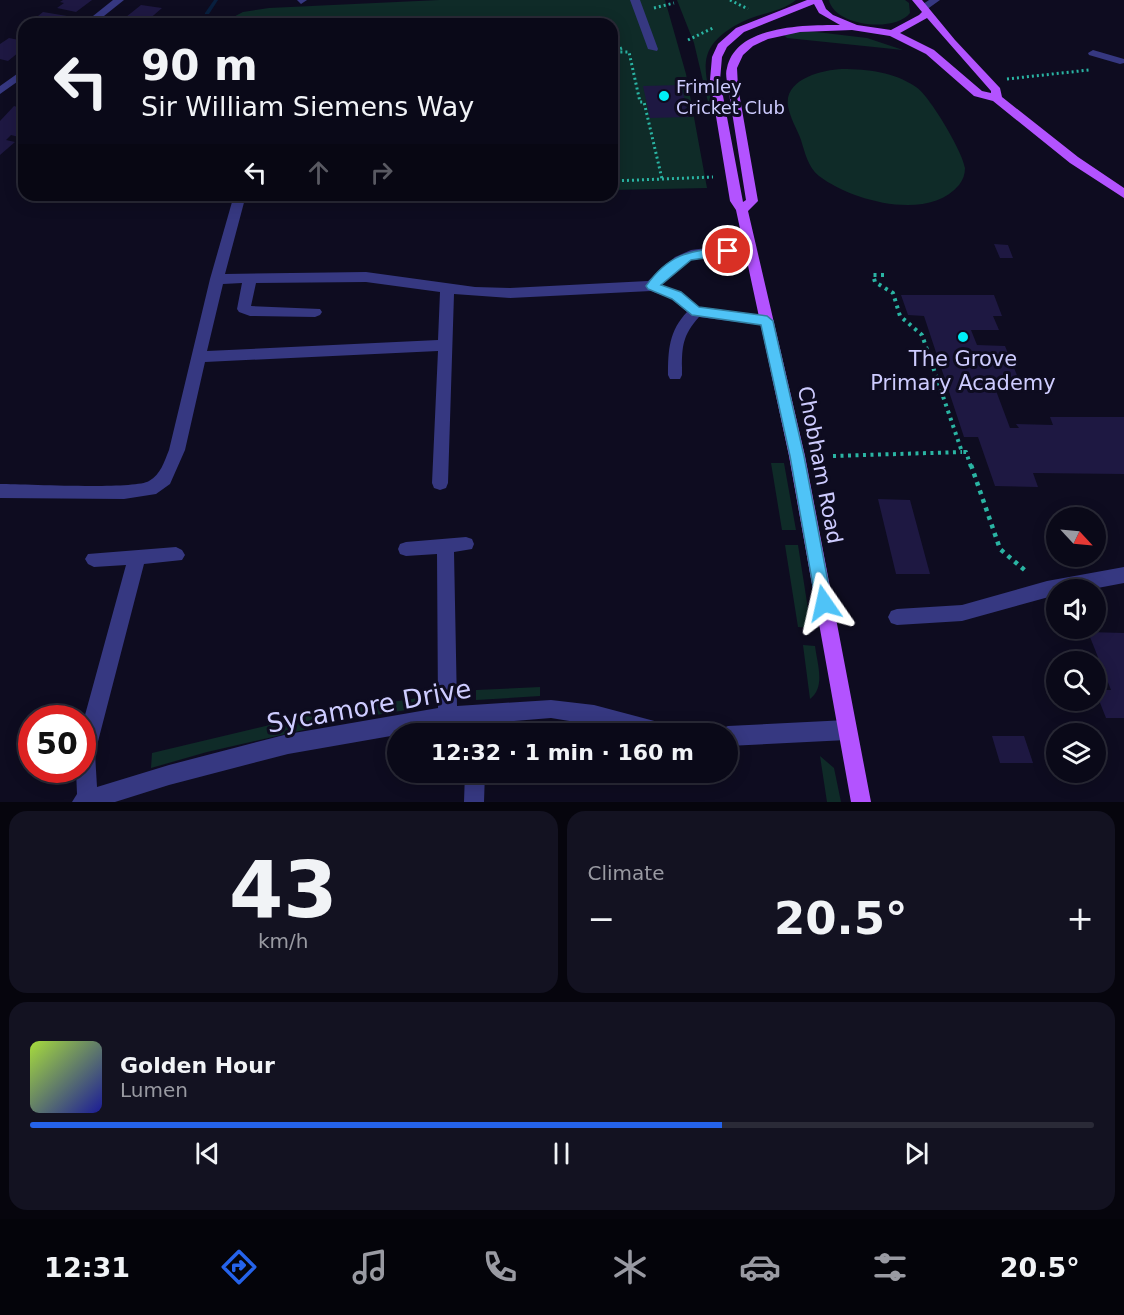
<!DOCTYPE html>
<meta charset="utf-8">
<style>
body{margin:0;font-family:"DejaVu Sans",sans-serif;background:#131221;color:#f1f3f6;height:100vh;display:flex;flex-direction:column;font-size:22px;white-space:nowrap}
*{box-sizing:border-box;margin:0}
p{font-size:20px;color:#999aa2}
.icon{flex:none;width:33px;height:33px;fill:none;stroke:currentColor;stroke-width:2;stroke-linecap:round;stroke-linejoin:round}
.map{position:relative;height:802px;overflow:hidden}
.sheet{display:flex;flex-direction:column;gap:9px;padding:9px;background:#06050d;flex:1}
.sheet>*{flex:none}
.banner{position:absolute;left:18px;top:18px;width:600px;height:183px;border-radius:18px;box-shadow:0 3px 15px #0003,0 0 0 2px #2a2a37;background:#0a0918;color:#f1f3f6;overflow:hidden}
.needle{width:39px;rotate:116deg}
.buttons{position:absolute;left:1046px;top:507px;display:grid;gap:12px}
.buttons a{display:grid;place-items:center;width:60px;height:60px;border-radius:50%;background:#0a0918;box-shadow:0 3px 15px #0003,0 0 0 2px #2a2a37;font-size:30px}
.speed{position:absolute;left:18px;top:705px;display:flex;gap:12px;font-size:30px;font-weight:700;text-align:center}
.speed>*{display:grid;place-content:center;width:78px;height:78px;border-radius:50%;background:#0a0918;box-shadow:0 3px 15px #0003,0 0 0 2px #2a2a37;line-height:1}
.speed .limit{border:9px solid #d22;background:#fff;color:#111}
.pin{position:absolute;display:grid;place-items:center;width:51px;height:51px;color:#fff;margin:-26px;border:3px solid #fff;border-radius:50%;box-shadow:0 2px 6px #0007}
.me{position:absolute;width:66px;margin:-33px;rotate:349deg;stroke-linejoin:round;filter:drop-shadow(0 0 4px #0008)}
.turn{display:flex;align-items:center;gap:21px;height:126px;padding:0 24px;font-size:27px}
.turn .icon{width:78px;height:78px;stroke-width:2.5}
.turn b{display:block;font-size:42px;line-height:51px}
.lanes{display:flex;align-items:center;height:57px;padding:0 24px;background:#0003;justify-content:center;gap:30px;direction:ltr}
.lanes .off{opacity:.35}
.big{font-size:45px;font-weight:600;line-height:1.1}
.sheet .tile{flex:1;display:flex;flex-direction:column;justify-content:center;gap:9px;min-width:0;padding:0 21px;border-radius:18px;background:#131221}
.sheet .dial{align-items:center;gap:0}
.dial b{font-size:78px;line-height:1}
.song{display:flex;align-items:center;gap:18px}
.cover{width:72px;height:72px;border-radius:9px;background:linear-gradient(135deg,hsl(80 70% 55%),hsl(240 70% 35%))}
.played{height:6px;border-radius:3px;background:linear-gradient(90deg,#2563eb 65%,#2a2a37 65%)}
.keys{display:flex;justify-content:space-around;direction:ltr}
.heat{display:flex;justify-content:space-between;align-items:center;font-size:33px;direction:ltr}
.sheet .tiles{flex:1;display:grid;gap:9px;grid-template-columns:1fr 1fr}
.tile:last-child{grid-column:span 2}
.trip{position:absolute;left:387px;top:723px;width:351px;height:60px;border-radius:30px;background:#0a0918;box-shadow:0 3px 15px #0003,0 0 0 2px #2a2a37;font-weight:600;line-height:60px;text-align:center}
.dock{display:flex;height:96px;justify-content:space-around;align-items:center;background:#04040a;color:#999aa2}
.dock .icon{width:42px;height:42px}
.dock .active{color:#2563eb}
.dock b{font-size:27px;color:#f1f3f6}
.map>svg:first-child{display:block}
.green{fill:#0f2b28}
.lines{fill:none;stroke-linecap:round;stroke-linejoin:round}
.stream{fill:#081f3e;fill-rule:evenodd}
.building{fill:#1e1842}
.path-far2{stroke:#2ab4a3;stroke-width:3;stroke-dasharray:2 3;stroke-linecap:butt}
.path-far1{stroke:#2ab4a3;stroke-width:4;stroke-dasharray:3 4.5;stroke-linecap:butt}
.path{stroke:#2ab4a3;stroke-width:4.5;stroke-dasharray:4 5;stroke-linecap:butt}
.minor{fill:#363881;fill-rule:evenodd}
.major{fill:#b353ff;fill-rule:evenodd}
.route{fill:#4fc3f7;stroke:#337fa1;stroke-width:1.5}
.poi-dot{fill:#00eef7;stroke:#0e0c20;stroke-width:2}
.labels{text-anchor:middle;dominant-baseline:central;stroke-width:6;stroke-linejoin:round;paint-order:stroke}
.far-poi-label{font-size:18px;fill:#ceccff;stroke:#0e0c20;text-anchor:start}
.poi-label{font-size:21px;fill:#ceccff;stroke:#0e0c20}
.street-label{font-size:21px;fill:#ceccff;stroke:#0e0c20}
.near-street-label{font-size:26px;fill:#ceccff;stroke:#0e0c20}
</style>
<div class="map">
<svg width="1124" height="802" viewBox="0 0 1124 802">
<rect width="100%" height="100%" fill="#0e0c20"/>
<path class="green" d="M 439,0 L 665,0 L 686,74 L 707,188 L 612,190 L 612,24 L 220,24 L 243,12 L 269,8 Z
M 677,0 L 796,0 C 785,9 770,12 757,16 C 739,22 713,35 707,56 C 703,70 709,88 711,102 L 708,102 L 694,43 Z
M 829,0 L 905,0 L 909,3 L 910,13 C 895,33 834,26 829,0 Z
M 808,31 L 867,38 L 903,50 L 787,38 L 782,33 Z
M 842,69 C 868,69 894,72 916,87 C 929,95 963,152 965,168 C 965,174 963,180 959,185 C 928,222 852,201 819,176 C 808,167 805,153 801,140 C 797,129 790,118 788,106 C 784,79 822,70 842,69 Z
M 771,463 L 784,463 L 796,530 L 782,530 Z
M 785,545 L 798,545 L 811,628 L 798,627 Z
M 803,645 L 815,646 C 817,663 826,687 810,699 Z
M 540,687 L 540,696 L 476,700 L 476,690 Z
M 418,698 L 418,708 L 352,719 L 352,708 Z
M 312,715 L 312,728 L 207,752 L 151,768 L 152,753 Z
M 529,722 L 585,727 L 585,733 L 504,733 L 519,724 Z
M 820,756 L 834,768 L 841,802 L 827,802 Z"/>
<g class="lines">
<path class="stream" d="M 214,0 L 218,0 L 209,14 L 205,14 L 205,13 Z"/>
</g>
<path class="building" d="M 63,0 L 92,0 L 76,12 L 57,8 L 64,3 L 60,2 Z
M 141,5 L 162,8 L 147,21 L 126,17 Z
M 43,12 L 67,16 L 57,24 L 28,24 Z
M 9,38 L 24,41 L 24,48 L 8,61 L 0,59 L 0,44 Z
M 681,85 L 689,117 L 650,118 L 643,86 Z
M 14,106 L 24,109 L 24,133 L 19,137 L 11,135 L 6,140 L 15,142 L 0,155 L 0,121 Z
M 994,244 L 1008,245 L 1013,258 L 1000,258 Z
M 901,295 L 994,295 L 1002,316 L 993,316 L 999,330 L 971,330 L 977,345 L 1005,346 L 1021,385 L 1015,385 L 1016,388 L 995,388 L 1010,428 L 1019,428 L 1016,424 L 1053,425 L 1050,417 L 1124,417 L 1124,474 L 1033,473 L 1038,487 L 995,486 L 978,437 L 964,437 L 924,316 L 908,315 Z
M 878,499 L 910,500 L 930,574 L 896,574 Z
M 1088,632 L 1124,633 L 1124,718 L 1106,718 L 1095,690 L 1111,690 Z
M 992,736 L 1024,736 L 1033,763 L 1000,763 Z"/>
<g class="lines">
<path class="path-far2" d="M 730,0 L 748,9
M 654,8 L 674,3
M 688,40 L 715,27
M 622,48 L 617,50 L 618,52 L 629,52 L 640,102 L 644,102 L 662,179
M 1007,79 L 1089,70
M 692,106 L 703,105
M 612,181 L 713,177"/>
<path class="path-far1" d="M 884,275 L 873,275 L 875,282 L 893,293 L 900,316 L 922,335 L 962,452 L 966,452 L 971,467
M 833,456 L 962,452"/>
<path class="path" d="M 971,465 L 1000,549 L 1028,573"/>
<path class="minor" d="M 113,0 L 124,0 L 94,24 L 83,24 Z
M 297,0 L 307,0 L 301,4 Z
M 630,0 L 640,0 L 658,49 L 657,51 L 648,49 Z
M 929,0 L 940,0 L 926,10 L 920,10 L 920,6 Z
M 1093,50 L 1124,59 L 1124,63 L 1120,64 L 1089,55 L 1088,53 Z
M 24,69 L 24,77 L 0,94 L 0,86 Z
M 234,195 L 246,195 L 225,274 L 366,272 L 475,287 L 510,288 L 648,281 L 675,257 L 691,250 L 714,247 L 750,247 L 756,251 L 755,254 L 705,256 L 692,259 L 661,285 L 682,293 L 700,308 L 767,316 L 774,321 L 767,326 L 699,317 C 681,337 682,349 682,375 L 680,379 L 670,379 L 668,375 C 668,350 669,331 687,312 L 672,299 L 651,291 L 510,298 L 454,294 L 448,483 L 446,488 L 440,490 L 434,488 L 432,483 L 438,351 L 205,362 L 185,450 L 170,484 L 156,494 L 124,499 L 0,498 L 0,484 C 25,484 134,490 149,481 C 161,474 164,462 169,450 L 210,279 ZM 366,282 L 440,292 L 438,340 L 207,351 L 223,284 L 242,283 L 237,309 L 239,312 L 250,316 L 315,317 L 320,315 L 322,312 L 320,309 L 251,306 L 256,283 Z
M 466,537 L 472,539 L 474,544 L 472,549 L 454,552 L 457,706 L 551,700 L 594,705 L 677,727 L 680,734 L 625,734 L 594,725 L 551,718 L 488,723 L 487,734 L 467,734 L 468,724 L 448,726 L 288,754 L 169,785 L 115,802 L 72,802 L 77,794 L 76,770 L 82,770 L 82,726 L 126,565 L 94,567 L 88,564 L 85,559 L 88,554 L 176,547 L 182,550 L 185,555 L 182,560 L 144,564 L 95,753 L 97,787 L 169,765 L 288,734 L 438,708 L 437,554 L 406,556 L 400,554 L 398,549 L 400,544 L 406,542 Z
M 1124,567 L 1124,583 L 1087,590 L 1056,590 L 1056,595 L 962,621 L 897,625 L 891,623 L 888,617 L 891,611 L 897,609 L 962,605 L 1047,581 Z
M 847,720 L 854,723 L 857,730 L 854,737 L 847,740 L 728,746 L 728,734 L 719,734 L 721,729 L 728,726 Z
M 465,772 L 485,772 L 484,802 L 464,802 Z"/>
<path class="major" d="M 807,0 L 822,0 L 826,9 L 833,15 L 857,25 L 891,30 L 919,15 L 922,12 L 912,0 L 922,0 L 955,40 L 1000,88 L 1002,97 L 1078,157 L 1124,188 L 1124,198 L 1070,163 L 993,101 L 974,96 L 926,54 L 890,36 L 852,30 L 800,32 L 768,39 L 753,46 L 743,55 L 737,68 L 738,87 L 758,201 L 748,211 L 805,456 L 871,802 L 851,802 L 789,456 L 736,210 L 730,201 L 710,80 L 712,57 L 718,44 L 736,28 ZM 814,4 L 819,13 L 840,25 C 805,25 736,25 727,68 C 725,74 727,81 728,87 L 746,200 L 743,202 L 720,80 L 722,57 L 727,47 L 744,32 ZM 927,18 L 991,91 L 991,93 L 982,91 L 934,50 L 900,33 Z"/>
</g>
<path class="route" d="M 728,247 L 734,251 L 732,254 L 691,260 L 661,285 L 681,292 L 699,307 L 767,316 L 773,321 L 804,456 L 832,603 L 830,608 L 824,610 L 818,608 L 816,603 L 790,456 L 761,325 L 692,315 L 672,299 L 648,289 L 646,286 C 670,252 691,251 728,247 Z"/>
<g class="poi-dot">
<circle cx="664" cy="96" r="6"/>
<circle cx="963" cy="337" r="6"/>
</g>
<g class="labels">
<g class="far-poi-label">
<text x="676" y="86">Frimley<tspan x="676" dy="21">Cricket Club</tspan></text>
</g>
<g class="poi-label">
<text x="963" y="359">The Grove<tspan x="963" dy="24">Primary Academy</tspan></text>
</g>
<g class="street-label">
<text transform="translate(820 465) rotate(79)">Chobham Road</text>
</g>
<g class="near-street-label">
<text transform="translate(369 706) rotate(-10)">Sycamore Drive</text>
</g>
</g>
</svg>
<div class="buttons">
<a><svg class="needle" viewBox="-14 -14 28 28"><path d="M0-13l5 13h-10z" fill="#e53935"/><path d="M0 13l5-13h-10z" fill="#999aa2"/></svg></a>
<a><svg class="icon" aria-label="sound" viewBox="0 0 24 24"><path d="M4 9h4l5-4v14l-5-4H4zM17 9q2 3 0 6"/></svg></a>
<a><svg class="icon" aria-label="search" viewBox="0 0 24 24"><circle cx="10" cy="10" r="6"/><path d="M15 15l6 6"/></svg></a>
<a><svg class="icon" aria-label="layers" viewBox="0 0 24 24"><path d="M12 4l9 5-9 5-9-5zM3 14l9 5 9-5"/></svg></a>
</div>
<div class="speed"><div class="limit">50</div></div>
<div class="pin" style="left:728px;top:251px;background:#d93025"><svg class="icon" aria-label="arrive" viewBox="0 0 24 24"><path d="M6 21V4h12l-3 4 3 4H6"/></svg></div>
<svg class="me" style="left:824px;top:603px" viewBox="-20 -20 40 40"><path d="M0-17L14 15 0 8-14 15z" fill="#4fc3f7" stroke="#fff" stroke-width="4"/></svg>
<div class="trip">12:32 · 1 min · 160 m</div>
<div class="banner">
<div class="turn"><svg class="icon" aria-label="left" viewBox="0 0 24 24"><path d="M17 20v-9H6M10 6l-5 5 5 5"/></svg><div><b>90 m</b>Sir William Siemens Way</div></div>
<div class="lanes"><svg class="icon" aria-label="left" viewBox="0 0 24 24"><path d="M17 20v-9H6M10 6l-5 5 5 5"/></svg><svg class="icon off" aria-label="ahead" viewBox="0 0 24 24"><path d="M12 20V5M6 11l6-6 6 6"/></svg><svg class="icon off" aria-label="right" viewBox="0 0 24 24"><path d="M7 20v-9h11M14 6l5 5-5 5"/></svg></div>
</div>
</div>
<section class="sheet">
<div class="tiles">
<div class="tile dial"><b>43</b><p>km/h</p></div>
<div class="tile"><p>Climate</p>
<div class="heat"><a>−</a><b class="big">20.5°</b><a>+</a></div>
</div>
<div class="tile">
<div class="song"><i class="cover"></i><div><b>Golden Hour</b><p>Lumen</p></div></div>
<div class="played"></div>
<div class="keys"><svg class="icon" aria-label="previous" viewBox="0 0 24 24"><path d="M18 5L8 12l10 7zM5 5v14"/></svg><svg class="icon" aria-label="pause" viewBox="0 0 24 24"><path d="M8 5v14M16 5v14"/></svg><svg class="icon" aria-label="next" viewBox="0 0 24 24"><path d="M6 5l10 7-10 7zM19 5v14"/></svg></div>
</div>
</div>
</section>
<nav class="dock">
<b>12:31</b>
<svg class="icon active" aria-label="directions" viewBox="0 0 24 24"><path d="M12 3l9 9-9 9-9-9zM9 14v-3h6M13 9l2 2-2 2"/></svg>
<svg class="icon" aria-label="music" viewBox="0 0 24 24"><path d="M9 18V5l10-2v13"/><circle cx="6" cy="18" r="3"/><circle cx="16" cy="16" r="3"/></svg>
<svg class="icon" aria-label="phone" viewBox="0 0 24 24"><path d="M5 4h4l2 5-3 2q2 4 5 5l2-3 5 2v4C11 20 4 13 5 4z"/></svg>
<svg class="icon" aria-label="climate" viewBox="0 0 24 24"><path d="M12 3v18M4 7l16 10M4 17L20 7"/></svg>
<svg class="icon" aria-label="car" viewBox="0 0 24 24"><path d="M5 17H2v-5l4-1 3-4h7l3 4 3 1v5h-3M9 17h6M6 11h13"/><circle cx="7" cy="17" r="2"/><circle cx="17" cy="17" r="2"/></svg>
<svg class="icon" aria-label="filters" viewBox="0 0 24 24"><path d="M4 7h16M4 17h16"/><circle cx="9" cy="7" r="2"/><circle cx="15" cy="17" r="2"/></svg>
<b>20.5°</b>
</nav>
